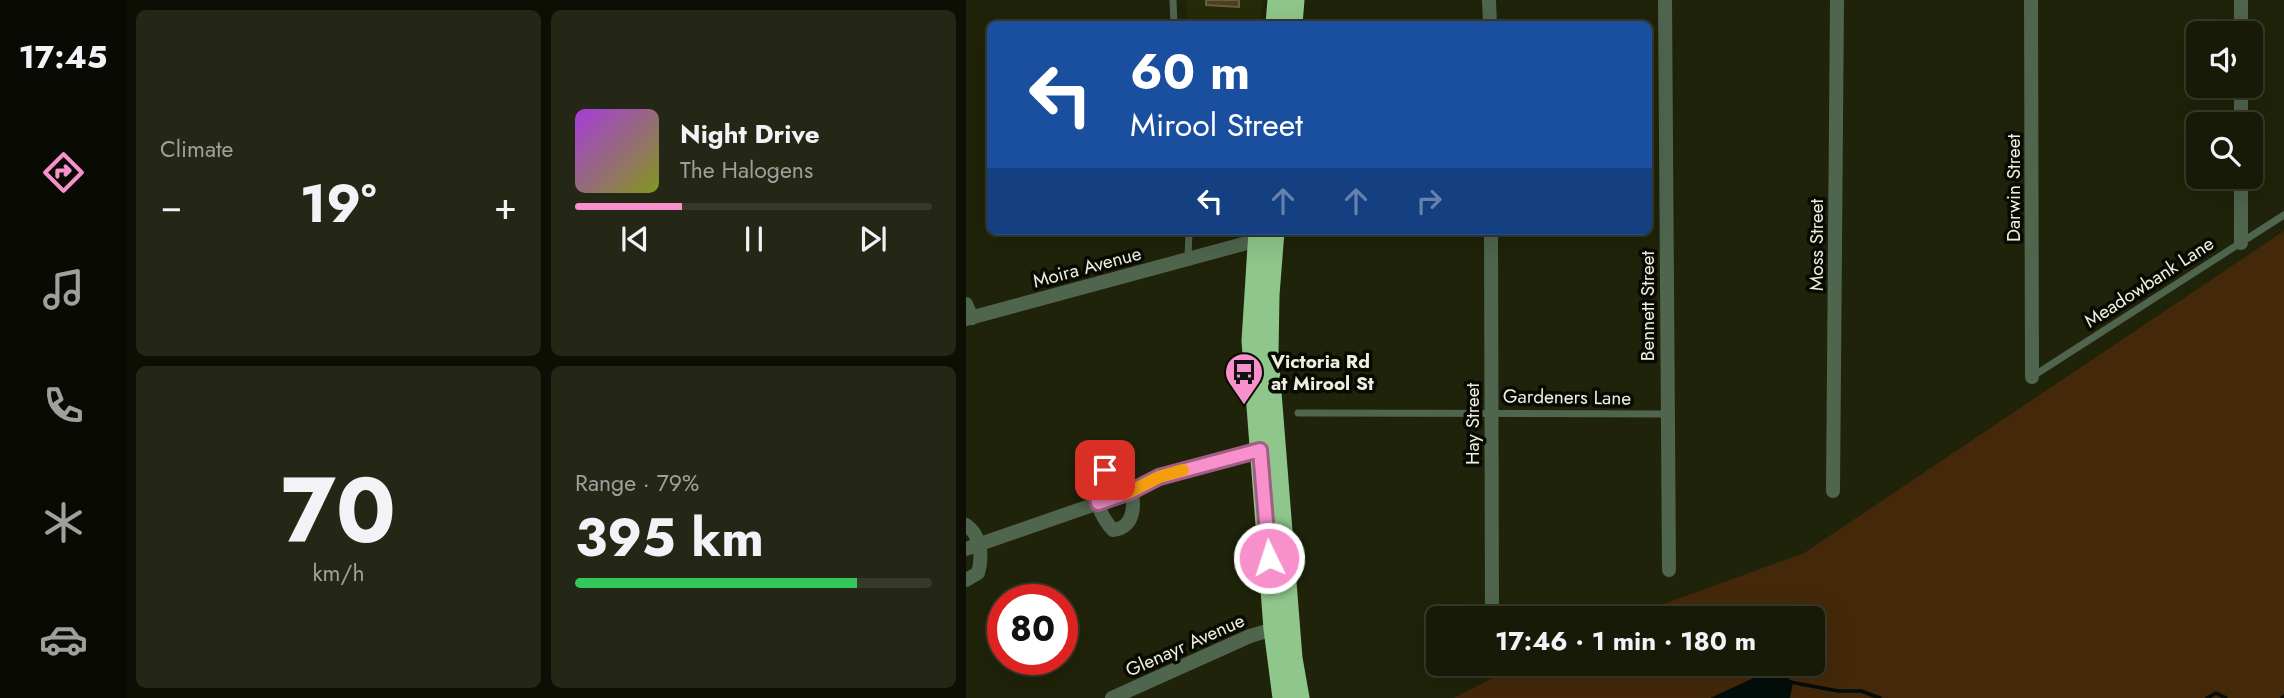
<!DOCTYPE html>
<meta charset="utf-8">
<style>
body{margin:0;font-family:Jost,sans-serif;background:#242715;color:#f1f3f6;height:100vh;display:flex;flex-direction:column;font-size:26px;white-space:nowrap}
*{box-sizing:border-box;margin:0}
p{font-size:23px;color:#9ea19b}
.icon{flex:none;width:38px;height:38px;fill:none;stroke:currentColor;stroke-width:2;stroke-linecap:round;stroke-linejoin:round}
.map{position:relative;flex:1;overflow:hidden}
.drawer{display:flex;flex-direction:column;gap:10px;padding:10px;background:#0d0e04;width:840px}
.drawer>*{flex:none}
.guide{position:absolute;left:21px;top:21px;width:665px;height:214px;border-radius:10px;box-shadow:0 7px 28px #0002,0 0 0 2px #363828;background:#1a4fa0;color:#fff;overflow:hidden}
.tools{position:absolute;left:1220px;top:21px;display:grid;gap:14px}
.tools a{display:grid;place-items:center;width:77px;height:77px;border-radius:10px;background:#171a07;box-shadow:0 7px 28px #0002,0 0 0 2px #363828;font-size:35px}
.speed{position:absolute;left:21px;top:584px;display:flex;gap:14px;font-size:35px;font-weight:700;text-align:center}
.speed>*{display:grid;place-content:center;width:91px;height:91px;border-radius:50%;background:#171a07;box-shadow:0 7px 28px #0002,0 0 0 2px #363828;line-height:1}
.speed .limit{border:10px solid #d22;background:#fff;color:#111}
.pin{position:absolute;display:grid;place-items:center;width:60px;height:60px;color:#fff;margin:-30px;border-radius:14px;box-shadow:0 4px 10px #0006}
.me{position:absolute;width:77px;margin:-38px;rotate:356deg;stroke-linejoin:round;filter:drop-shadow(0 0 5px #0008)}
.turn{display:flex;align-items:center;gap:24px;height:147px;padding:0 28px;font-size:32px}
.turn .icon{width:91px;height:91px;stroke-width:2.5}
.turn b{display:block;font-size:49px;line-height:60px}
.lanes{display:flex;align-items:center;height:66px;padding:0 28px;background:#0003;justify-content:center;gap:35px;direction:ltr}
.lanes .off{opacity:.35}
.big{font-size:52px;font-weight:700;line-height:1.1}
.drawer .tile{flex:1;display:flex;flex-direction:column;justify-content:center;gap:10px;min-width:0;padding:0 24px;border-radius:10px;background:#242715}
.drawer .dial{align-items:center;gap:0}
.dial b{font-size:91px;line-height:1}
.song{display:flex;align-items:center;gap:21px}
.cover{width:84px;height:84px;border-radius:10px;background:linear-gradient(135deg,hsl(280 70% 55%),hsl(70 70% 35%))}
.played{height:7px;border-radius:4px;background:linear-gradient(90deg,#f890cc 30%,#363828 30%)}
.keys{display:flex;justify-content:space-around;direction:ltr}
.heat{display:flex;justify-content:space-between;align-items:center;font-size:38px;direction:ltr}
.charge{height:10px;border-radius:5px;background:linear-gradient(90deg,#34c759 79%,#363828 0)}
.drawer .tiles{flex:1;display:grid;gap:10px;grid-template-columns:repeat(2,1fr)}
.trip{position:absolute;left:460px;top:606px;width:399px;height:70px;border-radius:10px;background:#171a07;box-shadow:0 7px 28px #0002,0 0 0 2px #363828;font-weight:700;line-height:70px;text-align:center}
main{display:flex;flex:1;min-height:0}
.menu{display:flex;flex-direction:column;width:126px;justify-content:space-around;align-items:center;background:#090a03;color:#9ea19b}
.menu .icon{width:49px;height:49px}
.menu .on{color:#f890cc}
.menu b{font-size:32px;color:#f1f3f6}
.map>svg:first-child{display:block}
.built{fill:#252a08}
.green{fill:#44280a}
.water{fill:#030e0a}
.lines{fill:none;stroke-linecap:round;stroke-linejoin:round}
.stream{stroke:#030e0a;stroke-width:3.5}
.building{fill:#4f4117;stroke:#665d42;stroke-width:2}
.lane{stroke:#4f654e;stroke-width:7}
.street{stroke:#4f654e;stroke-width:14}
.highway{stroke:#8ec68b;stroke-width:21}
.route-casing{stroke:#a15e85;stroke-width:18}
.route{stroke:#f890cc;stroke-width:12}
.slow{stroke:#f59e0b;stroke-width:12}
.labels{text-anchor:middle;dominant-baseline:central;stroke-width:7;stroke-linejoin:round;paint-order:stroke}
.street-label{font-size:19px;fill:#edf0e0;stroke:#090b03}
.poi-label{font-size:19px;font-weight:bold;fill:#edf0e0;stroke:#090b03;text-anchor:start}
</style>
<main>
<nav class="menu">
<b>17:45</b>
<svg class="icon on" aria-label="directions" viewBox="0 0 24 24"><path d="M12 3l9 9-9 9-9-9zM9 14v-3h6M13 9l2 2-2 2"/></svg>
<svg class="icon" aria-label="music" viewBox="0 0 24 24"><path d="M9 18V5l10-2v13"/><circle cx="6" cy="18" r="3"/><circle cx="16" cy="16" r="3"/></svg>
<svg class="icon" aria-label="phone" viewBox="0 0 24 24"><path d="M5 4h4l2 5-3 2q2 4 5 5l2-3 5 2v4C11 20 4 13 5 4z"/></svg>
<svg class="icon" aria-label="climate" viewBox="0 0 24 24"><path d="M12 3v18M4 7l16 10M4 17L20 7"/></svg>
<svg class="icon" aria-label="car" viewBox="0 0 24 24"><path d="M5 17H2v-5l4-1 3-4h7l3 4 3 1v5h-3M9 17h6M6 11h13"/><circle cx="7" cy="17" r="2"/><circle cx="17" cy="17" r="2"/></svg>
</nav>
<section class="drawer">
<div class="tiles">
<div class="tile"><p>Climate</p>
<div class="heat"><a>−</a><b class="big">19°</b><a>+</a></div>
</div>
<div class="tile">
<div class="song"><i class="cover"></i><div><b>Night Drive</b><p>The Halogens</p></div></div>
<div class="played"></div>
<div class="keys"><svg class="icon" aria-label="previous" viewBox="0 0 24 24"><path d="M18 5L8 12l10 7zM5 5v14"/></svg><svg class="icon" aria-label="pause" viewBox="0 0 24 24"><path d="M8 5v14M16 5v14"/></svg><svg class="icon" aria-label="next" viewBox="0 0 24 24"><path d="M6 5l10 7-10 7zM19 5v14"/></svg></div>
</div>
<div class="tile dial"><b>70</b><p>km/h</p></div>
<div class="tile"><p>Range · 79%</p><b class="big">395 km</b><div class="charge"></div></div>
</div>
</section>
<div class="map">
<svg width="1318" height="698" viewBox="0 0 1318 698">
<rect width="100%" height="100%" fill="#1f2309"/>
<path class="built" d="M 220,0 L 297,0 L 295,24 L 220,24 Z"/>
<path class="green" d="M 1318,231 L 1318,698 L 488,698 L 555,663 L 847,663 L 847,618 L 659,618 L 838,553 Z"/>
<path class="water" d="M 801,672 L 816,673 L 827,682 L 824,698 L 744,698 Z"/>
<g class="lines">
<path class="stream" d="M 824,682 L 872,691 L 895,691 L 914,698
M 1241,698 L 1250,693 L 1260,698
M 1316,698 L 1318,696"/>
</g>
<path class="building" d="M 240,0 L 273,0 L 273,7 L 240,5 Z"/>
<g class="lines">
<path class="lane" d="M 207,0 L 208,24
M 222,258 L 223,231
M 1067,376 L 1318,215
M 332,413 L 701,414"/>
<path class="street" d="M 523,0 L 524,24
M 699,0 L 703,570
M 1065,0 L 1066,377
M 1275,33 L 1275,0
M 1275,124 L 1275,86
M 525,231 L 526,618
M 1275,243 L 1275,177
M 0,304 L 6,318
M 0,319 L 292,240
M 139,470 L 151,471 C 155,475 160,478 162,484 C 170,501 170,528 147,530 C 133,515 121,485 139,470 Z
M 867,491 L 871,0
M 0,525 C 15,535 17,556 12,573 L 0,580
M 0,549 L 164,492 L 193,477 L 294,450
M 146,698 L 284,636 L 308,629"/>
<path class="highway" d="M 310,24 L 312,0
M 326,24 L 328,0
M 293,231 L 286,341 L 308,629 L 317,698
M 308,231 L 303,295 L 302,354 L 326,658 L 333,698"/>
</g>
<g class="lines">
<defs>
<path id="route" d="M 139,470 C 127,480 129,489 132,503 L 164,492 L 193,477 L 294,450 L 303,558"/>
</defs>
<use href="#route" class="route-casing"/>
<use href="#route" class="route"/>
<path class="slow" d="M 159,494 L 193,477 L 217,470"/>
</g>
<defs>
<symbol id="bus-pin" viewBox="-11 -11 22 30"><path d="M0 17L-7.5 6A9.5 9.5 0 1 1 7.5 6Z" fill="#f890cc" stroke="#090b03"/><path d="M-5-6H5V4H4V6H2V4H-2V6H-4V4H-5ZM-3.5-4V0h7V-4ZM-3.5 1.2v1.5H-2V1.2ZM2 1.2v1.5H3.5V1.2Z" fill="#111"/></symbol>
</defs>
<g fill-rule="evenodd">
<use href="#bus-pin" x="256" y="350" width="44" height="60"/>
</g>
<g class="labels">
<g class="street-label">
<text transform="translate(1047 188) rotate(-90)">Darwin Street</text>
<text transform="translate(850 245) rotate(-90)">Moss Street</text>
<text transform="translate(121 267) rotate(-15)">Moira Avenue</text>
<text transform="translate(1183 282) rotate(-33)">Meadowbank Lane</text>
<text transform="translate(681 306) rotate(-90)">Bennett Street</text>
<text transform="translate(601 397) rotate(1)">Gardeners Lane</text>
<text transform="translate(506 424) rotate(-90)">Hay Street</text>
<text transform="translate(219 645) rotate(-24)">Glenayr Avenue</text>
</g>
<g class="poi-label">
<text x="305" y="361">Victoria Rd<tspan x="305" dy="22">at Mirool St</tspan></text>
</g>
</g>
</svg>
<div class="tools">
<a><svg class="icon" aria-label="sound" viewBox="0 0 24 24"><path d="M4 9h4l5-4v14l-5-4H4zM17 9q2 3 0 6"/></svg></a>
<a><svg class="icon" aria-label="search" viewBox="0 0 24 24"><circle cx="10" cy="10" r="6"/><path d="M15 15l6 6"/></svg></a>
</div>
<div class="speed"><div class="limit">80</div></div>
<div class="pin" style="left:139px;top:470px;background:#d93025"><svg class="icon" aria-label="arrive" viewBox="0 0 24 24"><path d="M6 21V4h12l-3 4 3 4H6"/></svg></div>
<svg class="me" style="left:303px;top:558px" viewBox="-20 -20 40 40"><circle r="17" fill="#f890cc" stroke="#fff" stroke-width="3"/><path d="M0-11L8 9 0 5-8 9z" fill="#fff"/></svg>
<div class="trip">17:46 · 1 min · 180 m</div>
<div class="guide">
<div class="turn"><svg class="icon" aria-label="left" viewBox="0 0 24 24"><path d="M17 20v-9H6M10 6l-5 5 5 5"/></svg><div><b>60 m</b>Mirool Street</div></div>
<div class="lanes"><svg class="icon" aria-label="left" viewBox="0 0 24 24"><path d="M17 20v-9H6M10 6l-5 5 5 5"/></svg><svg class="icon off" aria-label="ahead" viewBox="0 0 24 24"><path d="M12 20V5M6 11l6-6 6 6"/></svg><svg class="icon off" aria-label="ahead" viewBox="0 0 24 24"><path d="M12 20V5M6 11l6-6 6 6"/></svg><svg class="icon off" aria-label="right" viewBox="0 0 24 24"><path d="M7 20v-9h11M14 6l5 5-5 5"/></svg></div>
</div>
</div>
</main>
